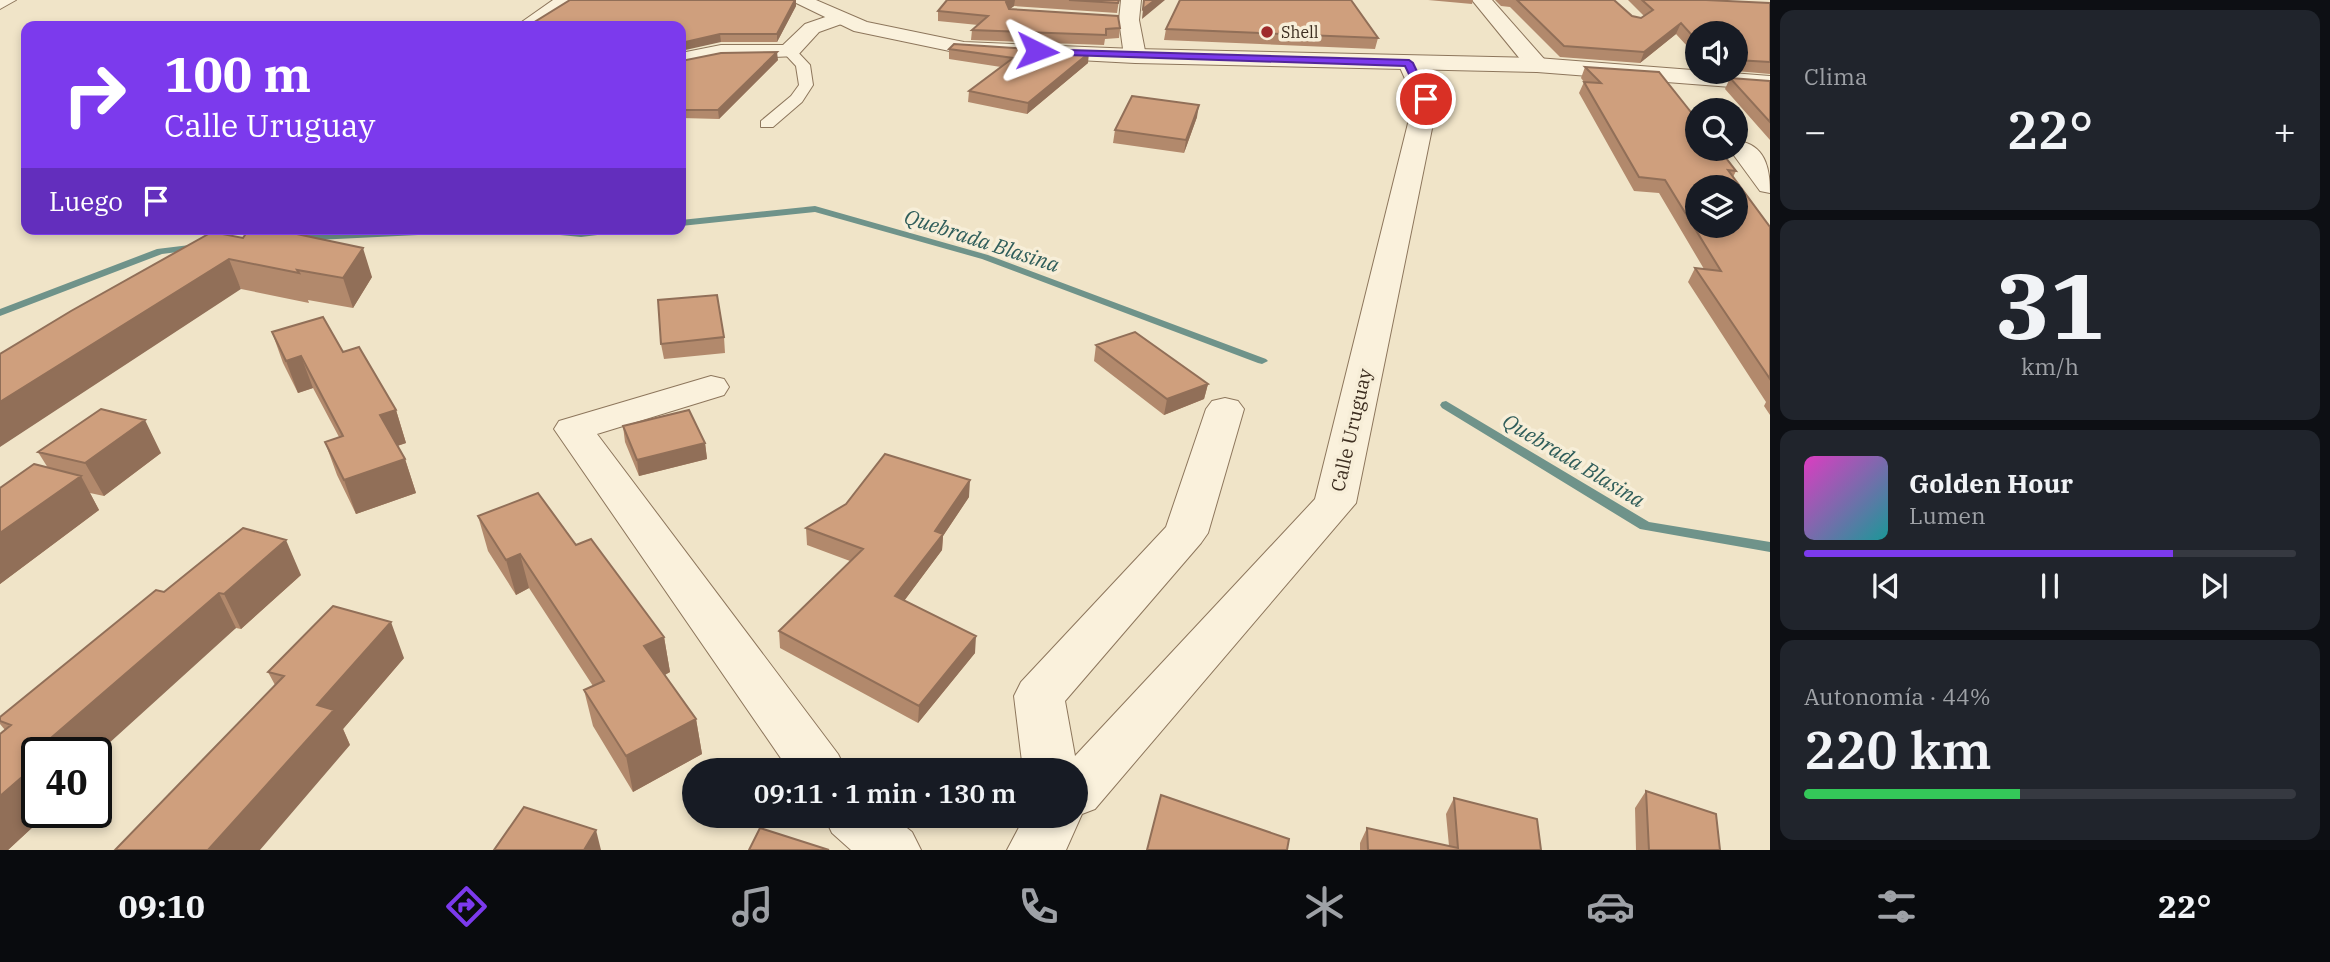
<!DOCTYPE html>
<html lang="es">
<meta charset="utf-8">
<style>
body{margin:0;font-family:"IBM Plex Serif",serif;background:#20242c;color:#f1f3f6;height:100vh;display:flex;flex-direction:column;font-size:26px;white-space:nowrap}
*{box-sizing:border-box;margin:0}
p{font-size:23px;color:#9ea1a6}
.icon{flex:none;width:38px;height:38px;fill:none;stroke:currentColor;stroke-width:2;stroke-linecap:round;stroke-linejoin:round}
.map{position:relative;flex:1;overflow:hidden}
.panel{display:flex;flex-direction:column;gap:10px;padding:10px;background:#0d0f14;width:560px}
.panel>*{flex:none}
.top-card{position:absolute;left:21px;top:21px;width:665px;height:214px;border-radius:14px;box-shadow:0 4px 10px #0003;background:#7c3aed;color:#fff;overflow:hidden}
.controls{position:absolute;left:1685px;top:21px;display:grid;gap:14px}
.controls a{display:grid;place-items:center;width:63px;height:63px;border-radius:50%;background:#171b24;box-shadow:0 4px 10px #0003;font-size:35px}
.speed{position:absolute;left:21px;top:737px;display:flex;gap:14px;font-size:35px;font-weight:700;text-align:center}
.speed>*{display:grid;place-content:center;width:91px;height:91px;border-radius:50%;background:#171b24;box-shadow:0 4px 10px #0003;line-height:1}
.speed .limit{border:4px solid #111;border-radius:10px;background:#fff;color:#111}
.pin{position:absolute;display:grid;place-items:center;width:60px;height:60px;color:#fff;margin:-30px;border:4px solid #fff;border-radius:50%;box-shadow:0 2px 7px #0007}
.me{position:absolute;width:77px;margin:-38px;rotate:93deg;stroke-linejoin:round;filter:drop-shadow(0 0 5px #0008)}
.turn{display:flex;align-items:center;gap:24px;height:147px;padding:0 28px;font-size:32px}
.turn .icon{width:91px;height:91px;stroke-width:2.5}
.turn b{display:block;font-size:49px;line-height:60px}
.then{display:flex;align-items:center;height:66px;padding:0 28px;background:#0003;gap:14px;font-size:26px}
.big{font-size:52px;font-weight:600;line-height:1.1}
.panel .tile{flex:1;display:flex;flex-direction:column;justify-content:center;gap:10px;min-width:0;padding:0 24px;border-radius:14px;background:#20242c}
.panel .dial{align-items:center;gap:0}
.dial b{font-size:91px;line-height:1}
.song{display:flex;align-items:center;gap:21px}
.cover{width:84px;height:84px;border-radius:10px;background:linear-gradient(135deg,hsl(310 70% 55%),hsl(180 70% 35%))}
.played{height:7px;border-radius:4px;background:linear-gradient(90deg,#7c3aed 75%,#363941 75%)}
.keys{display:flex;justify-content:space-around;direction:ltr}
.heat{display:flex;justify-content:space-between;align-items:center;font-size:38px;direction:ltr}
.charge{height:10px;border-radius:5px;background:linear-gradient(90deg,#34c759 44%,#363941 0)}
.trip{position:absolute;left:682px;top:758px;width:406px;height:70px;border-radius:35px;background:#171b24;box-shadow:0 4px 10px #0003;font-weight:600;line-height:70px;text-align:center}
.dock{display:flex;height:112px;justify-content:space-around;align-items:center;background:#090b0e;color:#9ea1a6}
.dock .icon{width:49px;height:49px}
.dock .on{color:#7c3aed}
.dock b{font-size:32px;color:#f1f3f6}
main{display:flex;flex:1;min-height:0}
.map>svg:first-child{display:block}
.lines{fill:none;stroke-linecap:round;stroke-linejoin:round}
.stream{fill:#6f938a;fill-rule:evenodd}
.service-casing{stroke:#8d765c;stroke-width:2}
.minor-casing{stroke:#8d765c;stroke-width:2}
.tertiary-casing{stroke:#8d765c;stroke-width:2}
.service{fill:#faf1dc;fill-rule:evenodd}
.minor{fill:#faf1dc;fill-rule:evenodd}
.tertiary{fill:#faf1dc;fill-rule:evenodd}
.wall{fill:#b2896c}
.shaded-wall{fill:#916f58}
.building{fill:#cf9f7d;stroke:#916f58;stroke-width:2;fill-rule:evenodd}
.route{fill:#7c3aed;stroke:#51269a;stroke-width:2}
.poi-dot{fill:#9e2a2b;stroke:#f7eed8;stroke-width:2.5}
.labels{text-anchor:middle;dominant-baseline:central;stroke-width:7;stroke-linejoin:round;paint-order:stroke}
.far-poi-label{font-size:16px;fill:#3d2e20;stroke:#f7eed8;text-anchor:start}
.street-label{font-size:19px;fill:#3d2e20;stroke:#f7eed8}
.water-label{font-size:21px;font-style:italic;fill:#2f5d5a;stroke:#f7eed8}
</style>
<main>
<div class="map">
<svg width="1770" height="850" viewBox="0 0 1770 850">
<rect width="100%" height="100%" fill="#f0e4c8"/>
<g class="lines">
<path class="stream" d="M 815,206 L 988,255 L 1266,359 L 1268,361 L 1262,364 L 1258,363 L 982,259 L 815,212 L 681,226 L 681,220 Z
M 416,229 L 484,229 L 479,232 L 296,241 L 291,238 L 296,235 Z
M 524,229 L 581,231 L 627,229 L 622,232 L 581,237 L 529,232 Z
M 198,244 L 201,245 L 201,249 L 162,254 L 0,316 L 0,309 L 157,249 Z
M 1446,401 L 1649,522 L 1770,542 L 1770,552 L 1640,529 L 1442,408 L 1440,405 L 1442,402 Z"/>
<defs>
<path id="service" d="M 784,48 L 794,48 L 810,65 L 813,85 L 802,102 L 773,127 L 761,127 L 761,121 L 791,96 L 799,85 L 796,66 L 782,51 Z"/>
<path id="minor" d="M 0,0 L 16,0 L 0,9 Z
M 553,0 L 576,0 L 540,26 L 516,26 Z
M 1121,0 L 1141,0 L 1139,20 L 1146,56 L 1143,61 L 1127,61 L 1124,56 L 1119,20 Z
M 1472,0 L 1492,0 L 1545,60 L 1548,65 L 1545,70 L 1529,70 Z
M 840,12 L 850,18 L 847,22 L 819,32 L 797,56 L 721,59 L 681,67 L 681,53 L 721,45 L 783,45 L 805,24 Z
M 1409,56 L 1420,63 L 1438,99 L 1356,503 L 1095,809 L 1082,814 L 1066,850 L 1007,850 L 1025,816 L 1076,816 L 1076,770 L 1023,770 L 1014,696 L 1021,682 L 1166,527 L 1206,409 L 1212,401 L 1225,398 L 1238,401 L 1244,409 L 1208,533 L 1201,543 L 1065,701 L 1075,756 L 1315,499 L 1414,99 L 1398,63 Z
M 1743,142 C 1767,148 1770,172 1770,193 L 1760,191 L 1730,150 Z
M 711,376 L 724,379 L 729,387 L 724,395 L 597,434 L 838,754 L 846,770 L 789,770 L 554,429 L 559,421 Z
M 824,816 L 892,816 L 912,832 L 921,850 L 851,850 L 832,833 Z"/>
<path id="tertiary" d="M 790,0 L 816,0 L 867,22 L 964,42 L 1135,49 L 1537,58 L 1770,76 L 1770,90 L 1537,72 L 1135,63 L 964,54 L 854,31 Z"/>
</defs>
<use href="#service" class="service-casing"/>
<use href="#minor" class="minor-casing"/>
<use href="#tertiary" class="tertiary-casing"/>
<use href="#service" class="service"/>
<use href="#minor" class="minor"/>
<use href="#tertiary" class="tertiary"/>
</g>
<path class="wall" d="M 947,0 L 1119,0 L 1117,13 L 1014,6 L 1010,9 L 1120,28 L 1119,38 L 1105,39 L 1104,45 L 971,40 L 972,30 L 978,25 L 938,21 L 938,11 Z
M 1428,0 L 1473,0 L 1472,4 Z
M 1495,0 L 1614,0 L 1632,16 L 1641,18 L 1644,16 L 1628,0 L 1706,0 L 1770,3 L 1770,74 L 1736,71 L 1736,33 L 1698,33 L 1698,58 L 1676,34 L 1640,63 L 1560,57 L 1510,7 L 1501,6 Z
M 796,6 L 777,42 L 721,42 L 681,26 Z
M 1166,29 L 1378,38 L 1375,49 L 1164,40 Z
M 949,49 L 1088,63 L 1027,114 L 968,102 L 969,91 L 1001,67 L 949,59 Z
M 778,60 L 719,119 L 681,118 L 681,61 Z
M 1585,67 L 1736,171 L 1733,177 L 1770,227 L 1770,415 L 1764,406 L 1766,402 L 1688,282 L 1695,268 L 1704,269 L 1659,193 L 1634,191 L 1579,93 L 1584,82 L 1581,78 Z
M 1730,78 L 1770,81 L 1770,140 L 1725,89 Z
M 1197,117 L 1184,153 L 1113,143 L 1115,130 Z
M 212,232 L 372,277 L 353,308 L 308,300 L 309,303 L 241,289 Z
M 272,332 L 343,352 L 396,410 L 406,443 L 397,446 L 405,459 L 416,493 L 356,514 L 337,475 L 325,442 L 339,437 L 313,388 L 298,393 L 283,363 Z
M 724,337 L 725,353 L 664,359 L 661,344 Z
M 1096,345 L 1208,384 L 1204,399 L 1164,415 L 1094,361 Z
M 623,426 L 705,443 L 707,459 L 639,476 L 625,442 Z
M 38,452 L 161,453 L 104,496 L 90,493 L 99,510 L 0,584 L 0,488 L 48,468 Z
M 969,497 L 943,536 L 942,550 L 904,601 L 975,653 L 918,723 L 780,648 L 779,631 L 850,561 L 807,545 L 806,528 Z
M 478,516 L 576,545 L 664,637 L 670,672 L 665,675 L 696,719 L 702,754 L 633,792 L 593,726 L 584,690 L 593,686 L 529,588 L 516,595 L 488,551 Z
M 301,575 L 241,629 L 236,628 L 37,752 L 37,812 L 49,812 L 8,850 L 5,730 L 0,724 L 0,717 L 164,592 Z
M 404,658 L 343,729 L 350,745 L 275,685 L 268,672 Z
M 1646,791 L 1720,850 L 1636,850 L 1635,808 Z
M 1454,798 L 1541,850 L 1360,850 L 1360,843 L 1367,828 L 1449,846 L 1446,814 Z"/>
<path class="shaded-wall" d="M 795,0 L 796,0 L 796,6 L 777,42 L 777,34 Z
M 1010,0 L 1015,0 L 1014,6 L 1006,12 L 1006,2 Z
M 1155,0 L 1165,0 L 1142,19 L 1143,9 Z
M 1681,23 L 1676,34 L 1640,63 L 1644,52 Z
M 720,34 L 721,42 L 681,51 L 681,43 Z
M 777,52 L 778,60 L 719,119 L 718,110 Z
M 1089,53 L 1088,63 L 1027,114 L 1028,103 Z
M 1199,105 L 1197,117 L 1184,153 L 1186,140 Z
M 363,248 L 372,277 L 353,308 L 343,278 Z
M 229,259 L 241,289 L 0,447 L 0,402 Z
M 301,356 L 313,388 L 298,393 L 286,361 Z
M 1208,384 L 1204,399 L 1164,415 L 1167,399 Z
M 396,410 L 406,443 L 391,448 L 380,415 Z
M 145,420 L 161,453 L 104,496 L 85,463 Z
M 705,443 L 707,459 L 639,476 L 637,460 Z
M 405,459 L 416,493 L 356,514 L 344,480 Z
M 81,476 L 99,510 L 0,584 L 0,533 Z
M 970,480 L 969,497 L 943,536 L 942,550 L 895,613 L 895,596 L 935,531 Z
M 286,540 L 301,575 L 241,629 L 224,594 Z
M 520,554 L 529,588 L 516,595 L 506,560 Z
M 219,593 L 236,628 L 96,755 L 96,752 L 37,752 L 37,812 L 49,812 L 8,850 L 0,850 L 0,796 L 29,757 Z
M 391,622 L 404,658 L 343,729 L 350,745 L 260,850 L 208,850 L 317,705 Z
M 976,636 L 975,653 L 918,723 L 919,706 Z
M 664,637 L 670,672 L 651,682 L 644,646 Z
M 696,719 L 702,754 L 633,792 L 626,756 Z
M 596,830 L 601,850 L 584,850 Z"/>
<path class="building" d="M 570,0 L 795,0 L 777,34 L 720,34 L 681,43 L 681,26 L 528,26 Z
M 947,0 L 1010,0 L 1006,2 L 1009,9 L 1118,16 L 1120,28 L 1106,29 L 1106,35 L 972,30 L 988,16 L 938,11 Z
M 1069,0 L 1119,0 L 1118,3 Z
M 1144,0 L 1155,0 L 1143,9 Z
M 1180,0 L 1351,0 L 1378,38 L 1166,29 Z
M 1517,0 L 1614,0 L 1632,16 L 1641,18 L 1653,10 L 1642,0 L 1706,0 L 1770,3 L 1770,62 L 1736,60 L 1736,33 L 1698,33 L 1698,42 L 1681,23 L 1644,52 L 1564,46 Z
M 954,44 L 1089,53 L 1028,103 L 969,91 L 1013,58 L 949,49 Z
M 777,52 L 718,110 L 681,110 L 681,61 L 721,53 Z
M 1585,67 L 1659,72 L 1698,121 L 1698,149 L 1719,149 L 1736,171 L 1728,170 L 1770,227 L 1770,379 L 1695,268 L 1721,271 L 1665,180 L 1639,177 L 1584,82 L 1601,83 ZM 1698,187 L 1736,187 L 1736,226 L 1698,226 Z
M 1730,78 L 1770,81 L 1770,122 Z
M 1132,96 L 1199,105 L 1186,140 L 1115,130 Z
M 249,229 L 273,229 L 363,248 L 343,278 L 297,270 L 299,273 L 229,259 L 0,402 L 0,354 L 71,311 L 212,232 L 243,238 Z
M 717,295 L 724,337 L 661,344 L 658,300 Z
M 323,317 L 343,352 L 359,347 L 396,410 L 380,415 L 405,459 L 344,480 L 325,442 L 343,436 L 301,356 L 286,361 L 272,332 Z
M 1135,332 L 1208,384 L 1167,399 L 1096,345 Z
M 101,409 L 145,420 L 85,463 L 38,452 Z
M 689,410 L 705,443 L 637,460 L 623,426 Z
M 885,454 L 970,480 L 935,531 L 943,534 L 895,596 L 976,636 L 919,706 L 779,631 L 863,549 L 806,528 L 846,504 Z
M 34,464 L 81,476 L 0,533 L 0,488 Z
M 538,493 L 576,545 L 591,539 L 664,637 L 644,646 L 696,719 L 626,756 L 584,690 L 604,681 L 520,554 L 506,560 L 478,516 Z
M 243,528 L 286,540 L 224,594 L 219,593 L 29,757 L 37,760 L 37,764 L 0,796 L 0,734 L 11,725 L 0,721 L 0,717 L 156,590 L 164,592 Z
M 333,606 L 391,622 L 317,705 L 334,710 L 208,850 L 115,850 L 284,676 L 268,672 Z
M 1646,791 L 1716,814 L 1720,850 L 1649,850 Z
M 1161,795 L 1289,839 L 1287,850 L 1147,850 Z
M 1454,798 L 1537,819 L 1541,850 L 1368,850 L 1367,828 L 1458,848 Z
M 524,807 L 596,830 L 584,850 L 494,850 Z
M 760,828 L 829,850 L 749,850 Z"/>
<path class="route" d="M 1034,49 L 1409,60 L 1413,63 L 1430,99 L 1422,101 L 1405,66 L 1037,54 Z"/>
<circle class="poi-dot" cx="1267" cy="32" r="7"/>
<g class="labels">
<g class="far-poi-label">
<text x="1281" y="32">Shell</text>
</g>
<g class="street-label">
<text transform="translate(1351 430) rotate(-77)">Calle Uruguay</text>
</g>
<g class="water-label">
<text transform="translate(982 240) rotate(18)">Quebrada Blasina</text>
<text transform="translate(1574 460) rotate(31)">Quebrada Blasina</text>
</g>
</g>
</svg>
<div class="controls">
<a><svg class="icon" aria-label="sound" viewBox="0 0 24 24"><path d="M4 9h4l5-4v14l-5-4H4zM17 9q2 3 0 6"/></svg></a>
<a><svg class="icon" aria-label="search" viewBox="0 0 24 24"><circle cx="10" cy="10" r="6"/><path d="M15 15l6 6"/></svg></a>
<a><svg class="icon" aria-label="layers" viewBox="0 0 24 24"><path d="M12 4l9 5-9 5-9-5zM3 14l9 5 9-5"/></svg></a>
</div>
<div class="speed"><div class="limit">40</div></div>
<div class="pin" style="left:1426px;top:99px;background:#d93025"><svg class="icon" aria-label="arrive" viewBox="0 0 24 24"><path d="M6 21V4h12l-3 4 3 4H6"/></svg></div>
<svg class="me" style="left:1037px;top:51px" viewBox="-20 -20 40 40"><path d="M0-17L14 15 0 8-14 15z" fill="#7c3aed" stroke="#fff" stroke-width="4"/></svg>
<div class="trip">09:11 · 1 min · 130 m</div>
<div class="top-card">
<div class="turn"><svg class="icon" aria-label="right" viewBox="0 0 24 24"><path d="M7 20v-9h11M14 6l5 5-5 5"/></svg><div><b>100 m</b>Calle Uruguay</div></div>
<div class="then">Luego<svg class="icon" aria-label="arrive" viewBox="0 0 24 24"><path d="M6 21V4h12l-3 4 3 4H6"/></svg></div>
</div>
</div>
<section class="panel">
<div class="tile"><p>Clima</p>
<div class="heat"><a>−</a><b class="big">22°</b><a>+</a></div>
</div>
<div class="tile dial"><b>31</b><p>km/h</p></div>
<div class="tile">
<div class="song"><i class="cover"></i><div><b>Golden Hour</b><p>Lumen</p></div></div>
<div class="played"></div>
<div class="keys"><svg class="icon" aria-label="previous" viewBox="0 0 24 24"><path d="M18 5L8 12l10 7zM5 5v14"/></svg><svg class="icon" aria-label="pause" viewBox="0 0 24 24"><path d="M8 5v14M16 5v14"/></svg><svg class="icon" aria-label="next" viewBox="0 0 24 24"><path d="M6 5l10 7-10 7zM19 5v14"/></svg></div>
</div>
<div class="tile"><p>Autonomía · 44%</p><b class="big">220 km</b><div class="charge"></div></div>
</section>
</main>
<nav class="dock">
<b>09:10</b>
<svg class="icon on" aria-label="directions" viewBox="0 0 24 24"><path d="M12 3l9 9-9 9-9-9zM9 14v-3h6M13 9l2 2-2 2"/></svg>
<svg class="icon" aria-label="music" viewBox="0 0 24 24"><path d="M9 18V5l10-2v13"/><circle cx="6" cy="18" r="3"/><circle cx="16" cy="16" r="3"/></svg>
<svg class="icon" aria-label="phone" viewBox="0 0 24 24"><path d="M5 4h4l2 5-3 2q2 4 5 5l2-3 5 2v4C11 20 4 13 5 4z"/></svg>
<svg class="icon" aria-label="climate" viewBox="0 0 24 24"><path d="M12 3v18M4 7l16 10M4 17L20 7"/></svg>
<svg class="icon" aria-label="car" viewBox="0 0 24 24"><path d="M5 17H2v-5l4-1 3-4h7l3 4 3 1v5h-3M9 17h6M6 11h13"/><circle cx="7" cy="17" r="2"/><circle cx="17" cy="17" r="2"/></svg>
<svg class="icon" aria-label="filters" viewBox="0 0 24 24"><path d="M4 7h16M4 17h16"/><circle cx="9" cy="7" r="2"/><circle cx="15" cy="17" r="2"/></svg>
<b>22°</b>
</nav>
